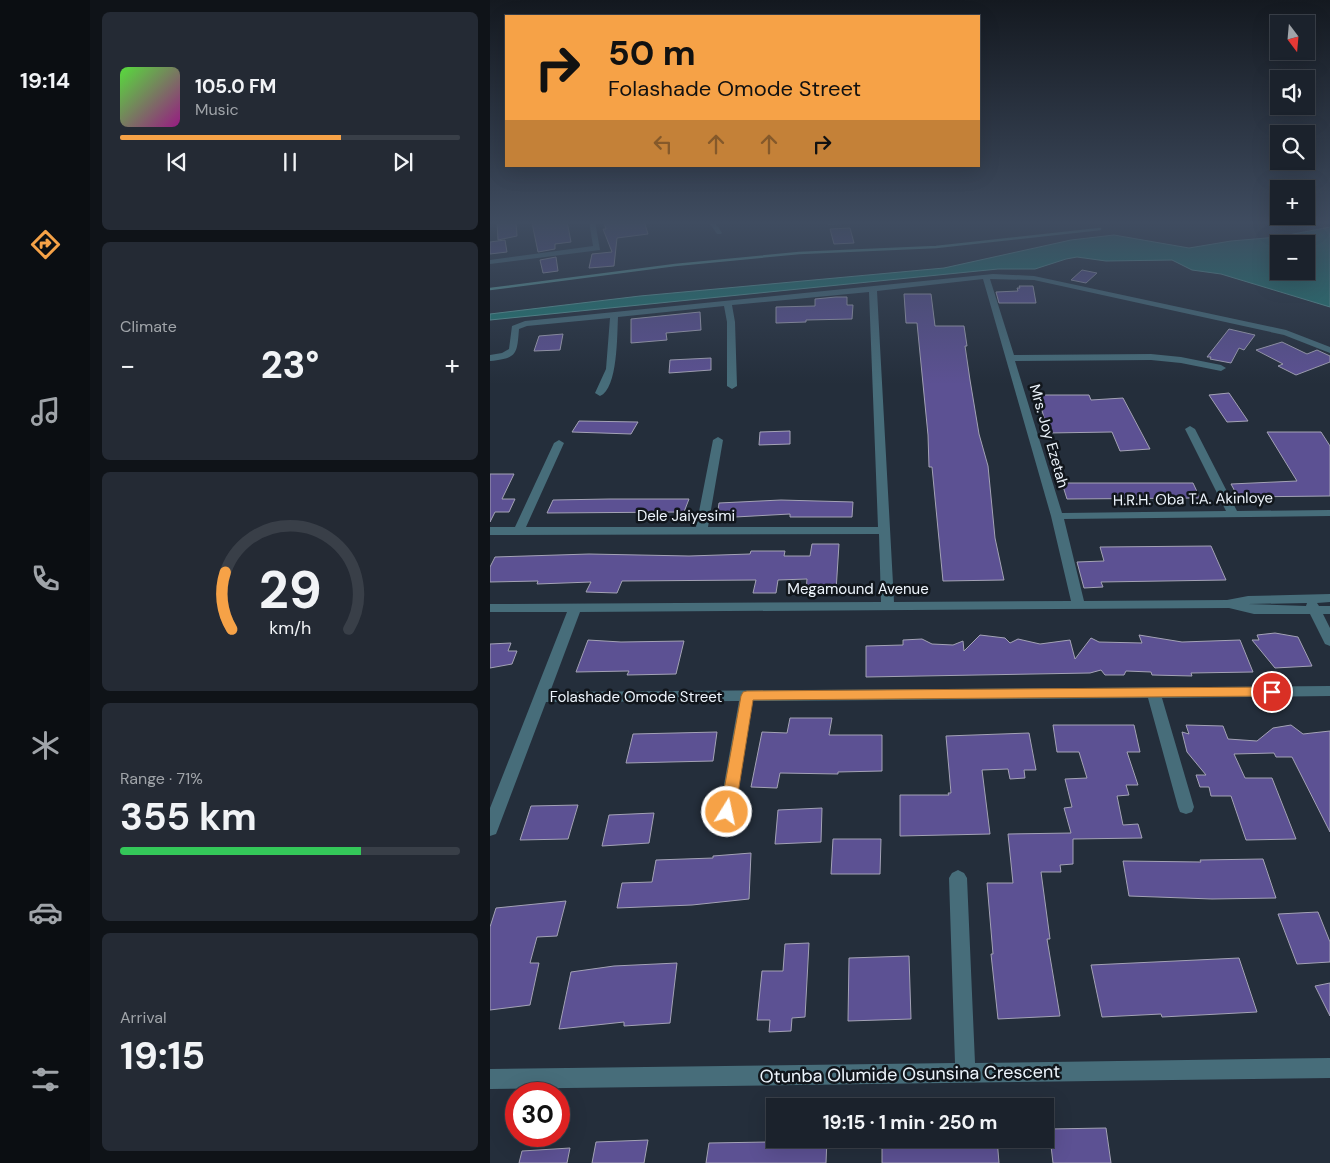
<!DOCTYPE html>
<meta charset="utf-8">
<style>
body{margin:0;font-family:"DM Sans",sans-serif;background:#242a34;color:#f1f3f6;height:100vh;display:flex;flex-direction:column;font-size:19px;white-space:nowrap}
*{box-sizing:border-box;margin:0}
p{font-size:16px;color:#a0a4a9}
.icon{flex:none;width:28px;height:28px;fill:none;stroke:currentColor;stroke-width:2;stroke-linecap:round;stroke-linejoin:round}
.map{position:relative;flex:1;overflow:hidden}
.details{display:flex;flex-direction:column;gap:12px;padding:12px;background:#0f1318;width:400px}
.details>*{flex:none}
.top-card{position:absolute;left:15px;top:15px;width:475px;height:152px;border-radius:0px;box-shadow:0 5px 20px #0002,0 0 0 1px #393f48;background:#f6a247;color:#111;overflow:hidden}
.needle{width:32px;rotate:164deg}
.buttons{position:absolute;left:780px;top:15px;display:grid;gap:10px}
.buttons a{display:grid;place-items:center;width:45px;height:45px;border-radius:0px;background:#1b222c;box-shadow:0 5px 20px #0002,0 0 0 1px #393f48;font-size:25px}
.speed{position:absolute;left:15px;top:1082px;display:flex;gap:10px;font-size:25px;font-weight:700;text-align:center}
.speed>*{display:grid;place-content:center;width:65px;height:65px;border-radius:50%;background:#1b222c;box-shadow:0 5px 20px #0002,0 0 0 1px #393f48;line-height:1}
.speed .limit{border:8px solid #d22;background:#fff;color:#111}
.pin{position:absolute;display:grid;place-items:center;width:42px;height:42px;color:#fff;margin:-21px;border:2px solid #fff;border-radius:50%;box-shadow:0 1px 5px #0007}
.me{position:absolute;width:55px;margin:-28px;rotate:10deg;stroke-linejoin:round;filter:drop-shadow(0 0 4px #0008)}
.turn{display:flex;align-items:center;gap:18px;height:105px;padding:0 20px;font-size:22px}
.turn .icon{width:65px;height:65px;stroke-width:2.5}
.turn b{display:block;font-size:35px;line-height:42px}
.lanes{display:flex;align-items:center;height:48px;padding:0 20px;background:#0003;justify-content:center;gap:25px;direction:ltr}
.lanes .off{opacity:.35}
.big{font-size:38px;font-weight:700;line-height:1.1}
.details .widget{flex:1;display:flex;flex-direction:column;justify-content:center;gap:8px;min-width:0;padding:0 18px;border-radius:8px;background:#242a34}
.details .dial{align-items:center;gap:0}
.dial svg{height:130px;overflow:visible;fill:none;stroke:#393f48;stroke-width:7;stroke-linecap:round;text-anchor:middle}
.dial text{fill:#f1f3f6;stroke:none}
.song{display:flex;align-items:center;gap:15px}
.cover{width:60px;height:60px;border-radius:8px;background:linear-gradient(135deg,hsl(110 70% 55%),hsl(310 70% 35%))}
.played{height:5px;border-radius:2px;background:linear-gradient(90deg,#f6a247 65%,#393f48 65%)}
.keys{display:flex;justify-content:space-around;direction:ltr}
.heat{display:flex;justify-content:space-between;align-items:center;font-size:28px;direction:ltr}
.charge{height:8px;border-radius:4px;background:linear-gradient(90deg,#34c759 71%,#393f48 0)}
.trip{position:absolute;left:276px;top:1098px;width:288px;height:50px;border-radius:0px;background:#1b222c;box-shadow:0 5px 20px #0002,0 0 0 1px #393f48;font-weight:700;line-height:50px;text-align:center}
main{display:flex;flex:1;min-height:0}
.dock{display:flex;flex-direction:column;width:90px;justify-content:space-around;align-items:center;background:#0b0e12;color:#a0a4a9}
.dock .icon{width:35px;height:35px}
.dock .current{color:#f6a247}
.dock b{font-size:22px;color:#f1f3f6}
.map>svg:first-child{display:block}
.water{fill:#1e7b74;stroke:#5c9f9d;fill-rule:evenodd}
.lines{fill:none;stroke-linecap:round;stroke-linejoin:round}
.stream{stroke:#5c9f9d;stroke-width:2.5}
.building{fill:#5c5193;stroke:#a3a2b5}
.street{fill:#476d7a;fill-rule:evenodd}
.route{fill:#f6a247;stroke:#a0692e}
.labels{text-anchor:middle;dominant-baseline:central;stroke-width:5;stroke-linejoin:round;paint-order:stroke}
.street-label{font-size:15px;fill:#edf4fc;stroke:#11161c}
.near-street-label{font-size:18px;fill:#edf4fc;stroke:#11161c}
</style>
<main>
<nav class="dock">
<b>19:14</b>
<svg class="icon current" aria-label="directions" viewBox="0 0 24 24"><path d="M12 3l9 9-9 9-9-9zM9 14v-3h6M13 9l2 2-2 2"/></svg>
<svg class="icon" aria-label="music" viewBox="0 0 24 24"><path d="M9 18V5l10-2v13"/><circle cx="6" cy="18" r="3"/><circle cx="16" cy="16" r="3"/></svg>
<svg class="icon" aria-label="phone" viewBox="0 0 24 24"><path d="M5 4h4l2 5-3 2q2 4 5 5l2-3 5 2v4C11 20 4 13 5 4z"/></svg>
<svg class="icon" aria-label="climate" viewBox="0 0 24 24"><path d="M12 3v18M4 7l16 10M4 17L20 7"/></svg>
<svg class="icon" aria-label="car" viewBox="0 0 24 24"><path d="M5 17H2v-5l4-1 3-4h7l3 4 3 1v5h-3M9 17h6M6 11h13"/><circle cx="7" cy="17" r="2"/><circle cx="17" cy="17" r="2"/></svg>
<svg class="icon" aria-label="filters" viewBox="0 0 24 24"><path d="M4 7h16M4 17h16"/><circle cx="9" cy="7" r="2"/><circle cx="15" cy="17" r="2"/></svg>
</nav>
<section class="details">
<div class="widget">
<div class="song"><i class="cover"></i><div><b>105.0 FM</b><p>Music</p></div></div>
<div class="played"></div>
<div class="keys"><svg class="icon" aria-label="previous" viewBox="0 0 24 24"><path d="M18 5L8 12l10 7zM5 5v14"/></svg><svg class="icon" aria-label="pause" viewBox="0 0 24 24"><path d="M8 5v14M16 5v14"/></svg><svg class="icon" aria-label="next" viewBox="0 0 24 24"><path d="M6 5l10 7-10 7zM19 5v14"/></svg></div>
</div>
<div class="widget"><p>Climate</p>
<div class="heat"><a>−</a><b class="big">23°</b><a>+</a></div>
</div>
<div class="widget dial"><svg viewBox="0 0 100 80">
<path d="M14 69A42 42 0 1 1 86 69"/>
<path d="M14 69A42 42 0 0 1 10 34" stroke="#f6a247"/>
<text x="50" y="56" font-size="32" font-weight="700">29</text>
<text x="50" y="72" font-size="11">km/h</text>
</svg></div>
<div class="widget"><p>Range · 71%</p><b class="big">355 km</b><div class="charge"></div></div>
<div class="widget"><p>Arrival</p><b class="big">19:15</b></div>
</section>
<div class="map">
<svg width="840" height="1163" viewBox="0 0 840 1163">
<rect width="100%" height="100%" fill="#242e3b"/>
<path class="water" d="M 840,227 L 840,307 L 731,274 L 702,270 L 682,260 L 616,261 L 587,257 L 576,259 L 545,269 L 508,269 L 0,320 L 0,314 L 150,296 L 454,268 L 581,240 L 624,235 L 699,248 L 741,241 L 788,237 ZM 789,244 L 816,244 L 816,271 L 789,271 Z"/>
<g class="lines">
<path class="stream" d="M 0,289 L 185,265 L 309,253 L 446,247 L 610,229"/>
</g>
<path class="building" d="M 7,221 L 26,221 L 27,236 L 8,240 Z
M 66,221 L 77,221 L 81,242 L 65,244 L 65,249 L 48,252 L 42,223 Z
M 113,221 L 154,221 L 158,234 L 127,238 L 124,266 L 99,268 L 102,254 L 122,252 L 113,229 L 116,229 Z
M 360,228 L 364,243 L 344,244 L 340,229 Z
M 15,240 L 17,252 L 0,254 L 0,242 Z
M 66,257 L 68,271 L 53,273 L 50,260 Z
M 592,270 L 607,273 L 596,283 L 581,280 Z
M 529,286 L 543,286 L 546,303 L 509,303 L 506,292 L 528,291 L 527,288 L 530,288 Z
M 414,294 L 441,294 L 445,326 L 474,326 L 477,346 L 475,346 L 480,380 L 489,434 L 498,466 L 505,538 L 514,580 L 453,581 L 442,467 L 439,467 L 438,435 L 427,323 L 416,323 Z
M 346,297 L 357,297 L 357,305 L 363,305 L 362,319 L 316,320 L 316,322 L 286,323 L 286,307 L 325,306 L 325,299 Z
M 210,312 L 211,330 L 176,333 L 177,340 L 141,343 L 141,319 Z
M 739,329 L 765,335 L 754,350 L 749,348 L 741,363 L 720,359 L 721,357 L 717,357 Z
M 73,334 L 70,350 L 44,351 L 49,336 Z
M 792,342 L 817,354 L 827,350 L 840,356 L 840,362 L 806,375 L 788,366 L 793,364 L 766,350 Z
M 221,358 L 221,370 L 179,373 L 180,360 Z
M 739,393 L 758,421 L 737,422 L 719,395 Z
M 548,395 L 599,395 L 601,400 L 633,398 L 660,449 L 630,451 L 622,432 L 558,433 Z
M 89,421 L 148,422 L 141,434 L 82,432 Z
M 300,431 L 300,444 L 269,445 L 270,432 Z
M 777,432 L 831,432 L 840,446 L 840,496 L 748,497 L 741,484 L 807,481 Z
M 0,474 L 24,474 L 12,499 L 25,499 L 19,512 L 5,512 L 0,522 Z
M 572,483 L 703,483 L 710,498 L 577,499 Z
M 119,499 L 199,499 L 194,512 L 57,513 L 63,500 Z
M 291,500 L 363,502 L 362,517 L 300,517 L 300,514 L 227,518 L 229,503 Z
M 322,544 L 349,544 L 346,591 L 316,591 L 317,579 L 288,580 L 286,593 L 263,593 L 266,580 L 132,581 L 127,593 L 96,592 L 101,582 L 47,584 L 48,581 L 0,582 L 0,567 L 5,557 L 99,554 L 199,556 L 260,554 L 261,551 L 295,551 L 294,556 L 320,556 Z
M 721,546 L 736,580 L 611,582 L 613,587 L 594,588 L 587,562 L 614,561 L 610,547 Z
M 785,633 L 808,637 L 822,666 L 785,668 L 762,640 L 769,640 L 767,635 Z
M 490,635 L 515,638 L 520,643 L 528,639 L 550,644 L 580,640 L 585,659 L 601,638 L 609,642 L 652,643 L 649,635 L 692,642 L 750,640 L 763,672 L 701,673 L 702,676 L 662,675 L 661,672 L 636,671 L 634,675 L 615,675 L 611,670 L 600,673 L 376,677 L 376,646 L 413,645 L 413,640 L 432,639 L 442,644 L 463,645 L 473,641 L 474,651 Z
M 98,640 L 131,642 L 194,641 L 186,674 L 137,675 L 139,671 L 86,672 Z
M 21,643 L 18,651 L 27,651 L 22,664 L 0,668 L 0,644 Z
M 300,718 L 342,718 L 339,735 L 392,735 L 392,771 L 348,772 L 348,774 L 290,773 L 287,788 L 261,787 L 272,732 L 297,733 Z
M 563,725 L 644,725 L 650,752 L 637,752 L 648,785 L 636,785 L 639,795 L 627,796 L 633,825 L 648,824 L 652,838 L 583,839 L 583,864 L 570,865 L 571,872 L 551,872 L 560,939 L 557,939 L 570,1016 L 508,1019 L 501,954 L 503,954 L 497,883 L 523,883 L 518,834 L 581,833 L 574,808 L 582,807 L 575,779 L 597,778 L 589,752 L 567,752 Z
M 696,725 L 733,726 L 738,739 L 767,741 L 783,728 L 801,725 L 813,734 L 840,731 L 840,832 L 802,757 L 786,757 L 784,753 L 744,754 L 755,778 L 782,778 L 806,839 L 756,840 L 741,796 L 721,796 L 719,787 L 710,787 L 706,775 L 716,775 L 697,752 L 692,732 L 699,734 Z
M 227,732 L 223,761 L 136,763 L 143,734 Z
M 539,733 L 546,770 L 534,770 L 535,778 L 520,779 L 518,769 L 492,770 L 500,834 L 410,836 L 410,795 L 459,795 L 458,793 L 461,793 L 456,736 Z
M 88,805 L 78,839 L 30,840 L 41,806 Z
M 332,808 L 331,842 L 285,844 L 288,810 Z
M 164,813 L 159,843 L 112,846 L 119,815 Z
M 343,839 L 391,839 L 390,874 L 341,874 Z
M 261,853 L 259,899 L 202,905 L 127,908 L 132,883 L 162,882 L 166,860 L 223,858 L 223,856 Z
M 773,859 L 786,898 L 722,899 L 639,896 L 633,861 L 711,862 L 710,860 Z
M 76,901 L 67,936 L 47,937 L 40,963 L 49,963 L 40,1005 L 0,1010 L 0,927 L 6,908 Z
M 828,912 L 840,942 L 840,962 L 807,964 L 788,914 Z
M 319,943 L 315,1017 L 302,1018 L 301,1031 L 279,1032 L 280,1020 L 267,1020 L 272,971 L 293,971 L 295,944 Z
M 419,956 L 421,1019 L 358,1021 L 359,958 Z
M 749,958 L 767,1012 L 672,1017 L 671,1014 L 612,1017 L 601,965 Z
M 187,963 L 180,1023 L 134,1026 L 134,1022 L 69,1029 L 81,972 L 124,966 Z
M 840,983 L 840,1016 L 825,986 Z
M 616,1128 L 621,1163 L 563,1163 L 559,1129 Z
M 278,1139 L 337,1139 L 336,1163 L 216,1163 L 219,1143 L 278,1142 Z
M 459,1139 L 507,1139 L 509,1163 L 392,1163 L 392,1143 L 459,1141 Z
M 158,1140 L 154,1163 L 102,1163 L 106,1142 Z
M 80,1148 L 77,1163 L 29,1163 L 32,1151 Z"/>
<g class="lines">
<path class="street" d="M 99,221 L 105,221 L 110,250 L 0,264 L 0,260 L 103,246 Z
M 218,221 L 224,221 L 232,233 L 231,234 L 227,234 Z
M 333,221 L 376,221 L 373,223 L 338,225 Z
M 503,274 L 544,276 L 796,330 L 840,347 L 840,353 L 794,335 L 544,280 L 500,279 L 524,355 L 661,354 L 691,357 L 731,365 L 736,368 L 731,371 L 691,363 L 661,360 L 525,361 L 572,513 L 736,511 L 695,429 L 700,426 L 705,429 L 747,511 L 840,510 L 840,516 L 574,519 L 594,601 L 737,600 L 758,596 L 840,594 L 840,602 L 827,603 L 829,606 L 840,606 L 840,614 L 833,614 L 840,628 L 840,646 L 835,644 L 820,614 L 764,614 L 739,608 L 90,612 L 60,692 L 840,686 L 840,696 L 672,698 L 704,807 L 702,812 L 696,814 L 690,812 L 688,807 L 658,698 L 263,701 L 245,812 L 243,817 L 237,819 L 231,817 L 229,812 L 249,701 L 56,702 L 8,829 L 6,834 L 0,836 L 0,808 L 77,612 L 0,612 L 0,604 L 391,602 L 389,534 L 0,535 L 0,527 L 25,527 L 64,443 L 69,440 L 74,443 L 36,527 L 206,527 L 223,440 L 228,437 L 233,440 L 218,527 L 388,527 L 379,292 L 242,305 L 245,322 L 247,386 L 242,389 L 237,386 L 237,322 L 234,306 L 128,317 C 127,334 128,389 110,396 L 105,393 L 116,369 L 120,318 L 37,326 L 29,329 C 27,355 27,358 0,361 L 0,355 L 12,353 L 19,349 L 22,326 L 35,321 ZM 493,279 L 561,516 L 581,601 L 404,602 L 387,291 ZM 817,603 L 816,606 L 758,604 Z
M 468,870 L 474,873 L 477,878 L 485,1063 L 840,1058 L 840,1078 L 0,1089 L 0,1069 L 465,1063 L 459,878 L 462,873 Z"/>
</g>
<linearGradient id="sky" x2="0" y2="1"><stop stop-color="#141920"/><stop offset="0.58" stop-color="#3f4c60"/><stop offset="1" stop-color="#3f4c60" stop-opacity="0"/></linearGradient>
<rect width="840" height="384" fill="url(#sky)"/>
<path class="route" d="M 782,687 L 786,688 L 788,692 L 786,695 L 782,696 L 263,700 L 245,812 L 243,816 L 237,818 L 232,816 L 230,812 L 251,696 L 253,692 L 257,691 Z"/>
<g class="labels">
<g class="street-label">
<text transform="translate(559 436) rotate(74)">Mrs. Joy Ezetah</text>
<text transform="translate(703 499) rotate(-1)">H.R.H. Oba T.A. Akinloye</text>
<text x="196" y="516">Dele Jaiyesimi</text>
<text x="368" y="589">Megamound Avenue</text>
<text x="146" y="697">Folashade Omode Street</text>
</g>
<g class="near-street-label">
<text transform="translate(420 1074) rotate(-1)">Otunba Olumide Osunsina Crescent</text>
</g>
</g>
</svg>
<div class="buttons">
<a><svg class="needle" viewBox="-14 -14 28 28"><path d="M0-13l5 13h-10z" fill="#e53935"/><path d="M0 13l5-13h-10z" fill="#a0a4a9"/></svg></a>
<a><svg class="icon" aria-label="sound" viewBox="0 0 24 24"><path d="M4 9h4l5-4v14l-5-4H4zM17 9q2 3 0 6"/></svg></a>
<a><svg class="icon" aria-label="search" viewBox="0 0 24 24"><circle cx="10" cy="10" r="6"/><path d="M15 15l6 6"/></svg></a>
<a>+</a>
<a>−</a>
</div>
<div class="speed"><div class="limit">30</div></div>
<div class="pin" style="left:782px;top:692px;background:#d93025"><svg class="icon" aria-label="arrive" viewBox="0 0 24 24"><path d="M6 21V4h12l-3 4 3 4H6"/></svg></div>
<svg class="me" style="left:237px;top:812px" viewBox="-20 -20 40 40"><circle r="17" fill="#f6a247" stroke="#fff" stroke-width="3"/><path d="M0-11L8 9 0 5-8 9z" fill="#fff"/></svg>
<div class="trip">19:15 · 1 min · 250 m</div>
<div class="top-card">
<div class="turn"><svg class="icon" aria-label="right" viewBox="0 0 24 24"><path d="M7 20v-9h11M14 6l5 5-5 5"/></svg><div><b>50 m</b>Folashade Omode Street</div></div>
<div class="lanes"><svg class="icon off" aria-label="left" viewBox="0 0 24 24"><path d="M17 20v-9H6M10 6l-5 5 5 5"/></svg><svg class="icon off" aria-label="ahead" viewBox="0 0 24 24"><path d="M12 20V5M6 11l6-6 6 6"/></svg><svg class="icon off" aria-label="ahead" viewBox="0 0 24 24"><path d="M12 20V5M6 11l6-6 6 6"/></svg><svg class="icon" aria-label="right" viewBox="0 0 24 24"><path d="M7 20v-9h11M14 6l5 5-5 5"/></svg></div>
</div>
</div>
</main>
